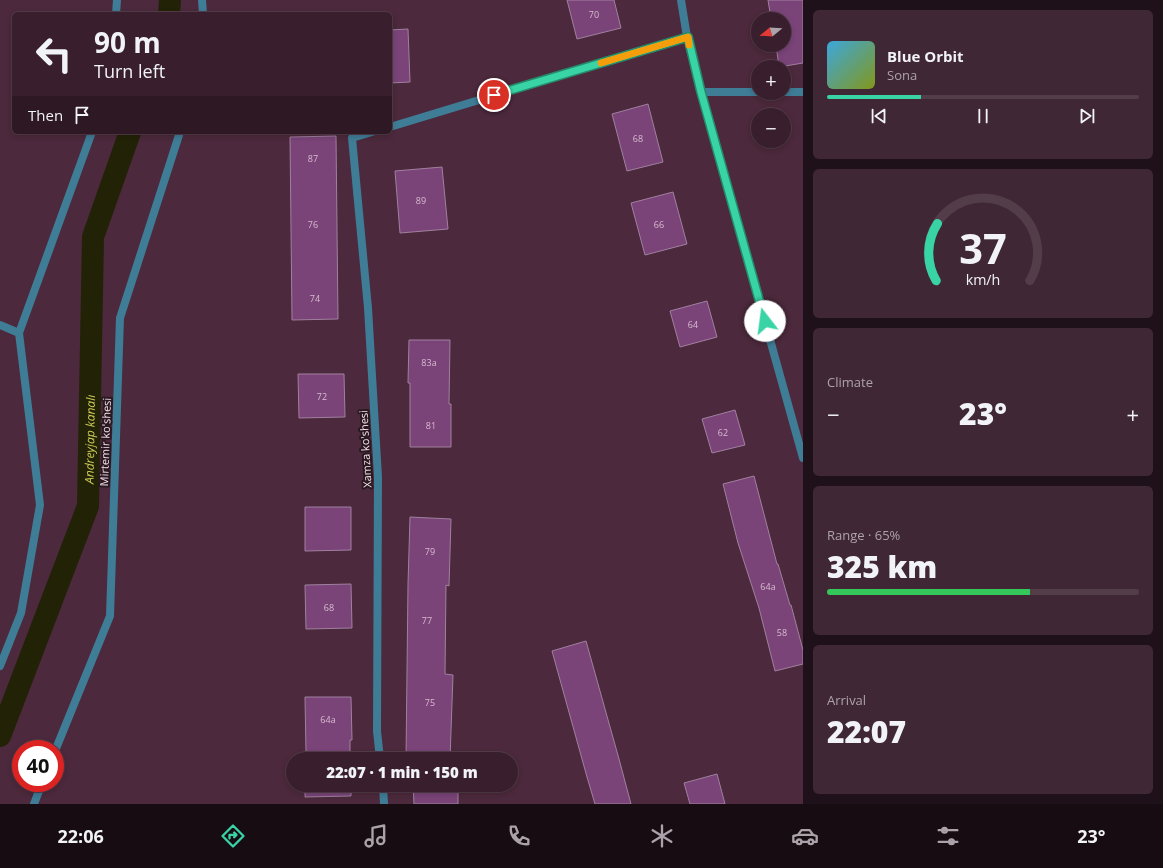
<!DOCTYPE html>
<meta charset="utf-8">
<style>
body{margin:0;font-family:"Open Sans",sans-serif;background:#402735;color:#f1f3f6;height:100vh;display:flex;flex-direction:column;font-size:15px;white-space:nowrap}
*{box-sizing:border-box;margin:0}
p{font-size:13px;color:#aba2aa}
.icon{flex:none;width:22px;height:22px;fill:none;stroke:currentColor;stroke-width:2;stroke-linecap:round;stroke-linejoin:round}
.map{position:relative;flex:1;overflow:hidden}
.sheet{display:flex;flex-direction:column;gap:10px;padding:10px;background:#1f1119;width:360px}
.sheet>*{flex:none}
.banner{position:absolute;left:12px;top:12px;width:380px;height:122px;border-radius:6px;box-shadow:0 2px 6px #0003,0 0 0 1px #533d49;background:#391f2d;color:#f1f3f6;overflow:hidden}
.needle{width:26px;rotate:252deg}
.buttons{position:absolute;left:751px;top:12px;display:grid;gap:8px}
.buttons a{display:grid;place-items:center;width:40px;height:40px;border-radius:50%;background:#391f2d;box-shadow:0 2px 6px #0003,0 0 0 1px #533d49;font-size:20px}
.speed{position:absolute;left:12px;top:740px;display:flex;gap:8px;font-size:20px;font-weight:700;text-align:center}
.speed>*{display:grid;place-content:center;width:52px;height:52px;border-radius:50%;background:#391f2d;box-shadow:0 2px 6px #0003,0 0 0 1px #533d49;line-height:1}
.speed .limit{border:6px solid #d22;background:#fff;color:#111}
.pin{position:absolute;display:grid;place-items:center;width:34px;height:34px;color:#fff;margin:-17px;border:2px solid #fff;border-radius:50%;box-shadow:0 1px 4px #0007}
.me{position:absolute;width:44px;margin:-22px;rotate:345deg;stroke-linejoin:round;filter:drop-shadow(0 0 3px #0008)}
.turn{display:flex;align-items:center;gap:14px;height:84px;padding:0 16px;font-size:18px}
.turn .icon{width:52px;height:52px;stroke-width:2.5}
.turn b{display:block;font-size:28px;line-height:34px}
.then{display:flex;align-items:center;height:38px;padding:0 16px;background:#0003;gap:8px;font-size:15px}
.big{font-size:30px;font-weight:800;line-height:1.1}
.sheet .card{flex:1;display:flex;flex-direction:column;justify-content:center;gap:6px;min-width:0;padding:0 14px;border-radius:6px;background:#402735}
.sheet .dial{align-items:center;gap:0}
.dial svg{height:104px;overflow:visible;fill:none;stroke:#533d49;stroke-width:7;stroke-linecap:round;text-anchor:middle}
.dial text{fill:#f1f3f6;stroke:none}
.song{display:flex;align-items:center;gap:12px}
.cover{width:48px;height:48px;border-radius:6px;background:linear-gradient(135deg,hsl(200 70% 55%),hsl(70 70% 35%))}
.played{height:4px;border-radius:2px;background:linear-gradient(90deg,#39d4a5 30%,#533d49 30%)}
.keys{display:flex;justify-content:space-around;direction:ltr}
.heat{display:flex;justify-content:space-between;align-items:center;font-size:22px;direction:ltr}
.charge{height:6px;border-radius:3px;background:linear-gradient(90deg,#34c759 65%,#533d49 0)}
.trip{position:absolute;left:286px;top:752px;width:232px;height:40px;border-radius:20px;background:#391f2d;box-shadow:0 2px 6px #0003,0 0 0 1px #533d49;font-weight:800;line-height:40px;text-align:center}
.tab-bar{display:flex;height:64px;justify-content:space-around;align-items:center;background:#170c12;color:#aba2aa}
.tab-bar .icon{width:28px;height:28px}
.tab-bar .current{color:#39d4a5}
.tab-bar b{font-size:18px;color:#f1f3f6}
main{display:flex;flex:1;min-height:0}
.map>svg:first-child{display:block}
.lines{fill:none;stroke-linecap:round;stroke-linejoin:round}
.canal{stroke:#222207;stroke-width:22}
.building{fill:#7a4479;stroke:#a1809f}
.service{stroke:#3f7c96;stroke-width:8}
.minor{stroke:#3f7c96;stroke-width:8}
.tertiary{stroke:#3f7c96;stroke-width:8}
.route-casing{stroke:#258a6b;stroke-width:10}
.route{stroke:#39d4a5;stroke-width:7}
.slow{stroke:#f59e0b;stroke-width:7}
.labels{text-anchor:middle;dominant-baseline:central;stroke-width:4;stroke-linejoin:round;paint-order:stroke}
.number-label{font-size:9px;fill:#d8bacf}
.street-label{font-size:11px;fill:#f8e1ec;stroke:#281820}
.water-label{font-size:12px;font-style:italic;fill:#cdca58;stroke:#281820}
</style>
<main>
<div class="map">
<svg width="803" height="804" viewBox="0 0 803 804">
<rect width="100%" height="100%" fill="#4c293c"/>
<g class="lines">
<g class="canal">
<path d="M 169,14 L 170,0"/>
<path id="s1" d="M 0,736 L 88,506 L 93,237 L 130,132"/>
</g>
</g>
<path class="building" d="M 567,0 L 614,0 L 621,28 L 577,39 Z
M 768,0 L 803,0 L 803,63 L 779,67 L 776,45 L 784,45 L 784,19 L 771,19 Z
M 408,29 L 410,82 L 390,83 L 390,30 Z
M 648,104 L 663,162 L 627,171 L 612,114 Z
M 336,136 L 338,319 L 292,320 L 290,137 Z
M 442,167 L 448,229 L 400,233 L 395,171 Z
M 673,192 L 687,244 L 645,255 L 631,203 Z
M 707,301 L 717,337 L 680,347 L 670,311 Z
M 409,340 L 450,340 L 449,404 L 451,404 L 451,447 L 410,447 L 410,383 L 408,383 Z
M 298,374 L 344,374 L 345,417 L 299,418 Z
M 735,410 L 745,445 L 712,453 L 702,419 Z
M 754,476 L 777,564 L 778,564 L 790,605 L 791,605 L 803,650 L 803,664 L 775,671 L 759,608 L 738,543 L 723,484 Z
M 305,507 L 351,507 L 351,550 L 305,551 Z
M 410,517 L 451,519 L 449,586 L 446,585 L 445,674 L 453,675 L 450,759 L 406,759 L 408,584 Z
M 351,584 L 352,628 L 306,629 L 305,585 Z
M 586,641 L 619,759 L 631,804 L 595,804 L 587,777 L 552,651 Z
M 305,697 L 351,697 L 352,740 L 350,740 L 350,759 L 304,759 L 304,753 L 306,753 Z
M 717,774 L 725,804 L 690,804 L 684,783 Z
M 305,785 L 351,785 L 351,796 L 305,797 Z
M 413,785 L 450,785 L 450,787 L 458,787 L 458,804 L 414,804 Z"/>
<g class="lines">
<path class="service" d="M 202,0 L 203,14
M 55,751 L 110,616 L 120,318 L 180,132
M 34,804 L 42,783"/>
<path class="minor" d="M 116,14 L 117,0
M 701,92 L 758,92
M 784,92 L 803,92
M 390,127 L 687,37
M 372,132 L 352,138 L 368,308 L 378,477 L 377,731 L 380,759
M 0,325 L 19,333
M 0,666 L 21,613 L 40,505 L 19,333 L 92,132
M 383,785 L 384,804"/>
<path class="tertiary" d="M 681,0 L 687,37 L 701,92 L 803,458"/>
</g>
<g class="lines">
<defs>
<path id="route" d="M 494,95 L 688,37 L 701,92 L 765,321"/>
</defs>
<use href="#route" class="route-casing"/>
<use href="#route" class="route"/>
<path class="slow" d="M 601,63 L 688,37 L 689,45"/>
</g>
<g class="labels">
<g class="number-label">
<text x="594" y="14">70</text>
<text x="638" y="138">68</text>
<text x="313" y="158">87</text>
<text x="421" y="200">89</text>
<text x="313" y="224">76</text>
<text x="659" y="224">66</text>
<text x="315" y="298">74</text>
<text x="693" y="324">64</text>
<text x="429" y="362">83a</text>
<text x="322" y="396">72</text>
<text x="431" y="425">81</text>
<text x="723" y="432">62</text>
<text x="430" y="551">79</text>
<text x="768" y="586">64a</text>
<text x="329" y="607">68</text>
<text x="427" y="620">77</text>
<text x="782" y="632">58</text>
<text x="430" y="702">75</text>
<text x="328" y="719">64a</text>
</g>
<g class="street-label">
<text transform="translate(105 442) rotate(-88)">Mirtemir ko'shesi</text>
<text transform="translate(365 449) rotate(-93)">Xamza ko'shesi</text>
</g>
<g class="water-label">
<text stroke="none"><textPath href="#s1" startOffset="313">Andreyjap kanalı</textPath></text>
</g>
</g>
</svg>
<div class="buttons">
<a><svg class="needle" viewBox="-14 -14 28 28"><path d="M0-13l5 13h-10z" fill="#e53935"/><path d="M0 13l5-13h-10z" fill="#aba2aa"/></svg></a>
<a>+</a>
<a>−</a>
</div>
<div class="speed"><div class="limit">40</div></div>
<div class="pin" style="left:494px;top:95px;background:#d93025"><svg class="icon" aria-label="arrive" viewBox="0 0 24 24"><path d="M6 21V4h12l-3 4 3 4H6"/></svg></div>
<svg class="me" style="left:765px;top:321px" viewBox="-20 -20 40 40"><circle r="19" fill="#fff"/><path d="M0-13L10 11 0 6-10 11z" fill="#39d4a5"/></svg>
<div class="trip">22:07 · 1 min · 150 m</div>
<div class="banner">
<div class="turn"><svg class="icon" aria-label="left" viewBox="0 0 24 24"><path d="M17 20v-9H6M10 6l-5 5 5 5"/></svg><div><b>90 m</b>Turn left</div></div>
<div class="then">Then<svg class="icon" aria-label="arrive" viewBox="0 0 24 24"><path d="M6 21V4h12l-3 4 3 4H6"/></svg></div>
</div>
</div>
<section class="sheet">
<div class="card">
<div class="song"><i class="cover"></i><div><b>Blue Orbit</b><p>Sona</p></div></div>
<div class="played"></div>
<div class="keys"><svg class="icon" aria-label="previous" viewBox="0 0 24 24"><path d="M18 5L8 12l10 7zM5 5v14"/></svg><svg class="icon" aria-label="pause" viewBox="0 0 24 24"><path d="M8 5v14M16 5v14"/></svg><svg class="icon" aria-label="next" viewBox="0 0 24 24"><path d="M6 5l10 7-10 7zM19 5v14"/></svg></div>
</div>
<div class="card dial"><svg viewBox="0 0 100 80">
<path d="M14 69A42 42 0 1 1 86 69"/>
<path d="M14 69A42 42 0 0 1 15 25" stroke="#39d4a5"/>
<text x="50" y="56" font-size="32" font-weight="700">37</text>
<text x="50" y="72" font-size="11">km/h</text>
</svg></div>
<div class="card"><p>Climate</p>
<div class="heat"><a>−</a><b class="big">23°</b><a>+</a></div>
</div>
<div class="card"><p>Range · 65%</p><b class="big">325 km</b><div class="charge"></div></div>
<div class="card"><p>Arrival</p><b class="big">22:07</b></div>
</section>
</main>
<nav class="tab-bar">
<b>22:06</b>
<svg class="icon current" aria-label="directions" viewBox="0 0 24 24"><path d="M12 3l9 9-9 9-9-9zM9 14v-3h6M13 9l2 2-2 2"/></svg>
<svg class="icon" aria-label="music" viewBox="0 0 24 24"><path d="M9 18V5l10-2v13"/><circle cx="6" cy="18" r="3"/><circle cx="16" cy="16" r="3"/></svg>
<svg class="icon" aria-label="phone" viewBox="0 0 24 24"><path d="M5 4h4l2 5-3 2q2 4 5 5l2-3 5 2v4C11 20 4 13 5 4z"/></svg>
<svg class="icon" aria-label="climate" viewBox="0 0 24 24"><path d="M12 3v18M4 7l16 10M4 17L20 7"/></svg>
<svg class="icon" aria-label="car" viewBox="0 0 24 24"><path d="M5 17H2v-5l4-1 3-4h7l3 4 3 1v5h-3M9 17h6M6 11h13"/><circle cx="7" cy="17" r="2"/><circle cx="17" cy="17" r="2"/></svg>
<svg class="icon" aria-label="filters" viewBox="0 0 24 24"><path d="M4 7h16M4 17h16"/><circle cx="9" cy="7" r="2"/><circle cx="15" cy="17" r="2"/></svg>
<b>23°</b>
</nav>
